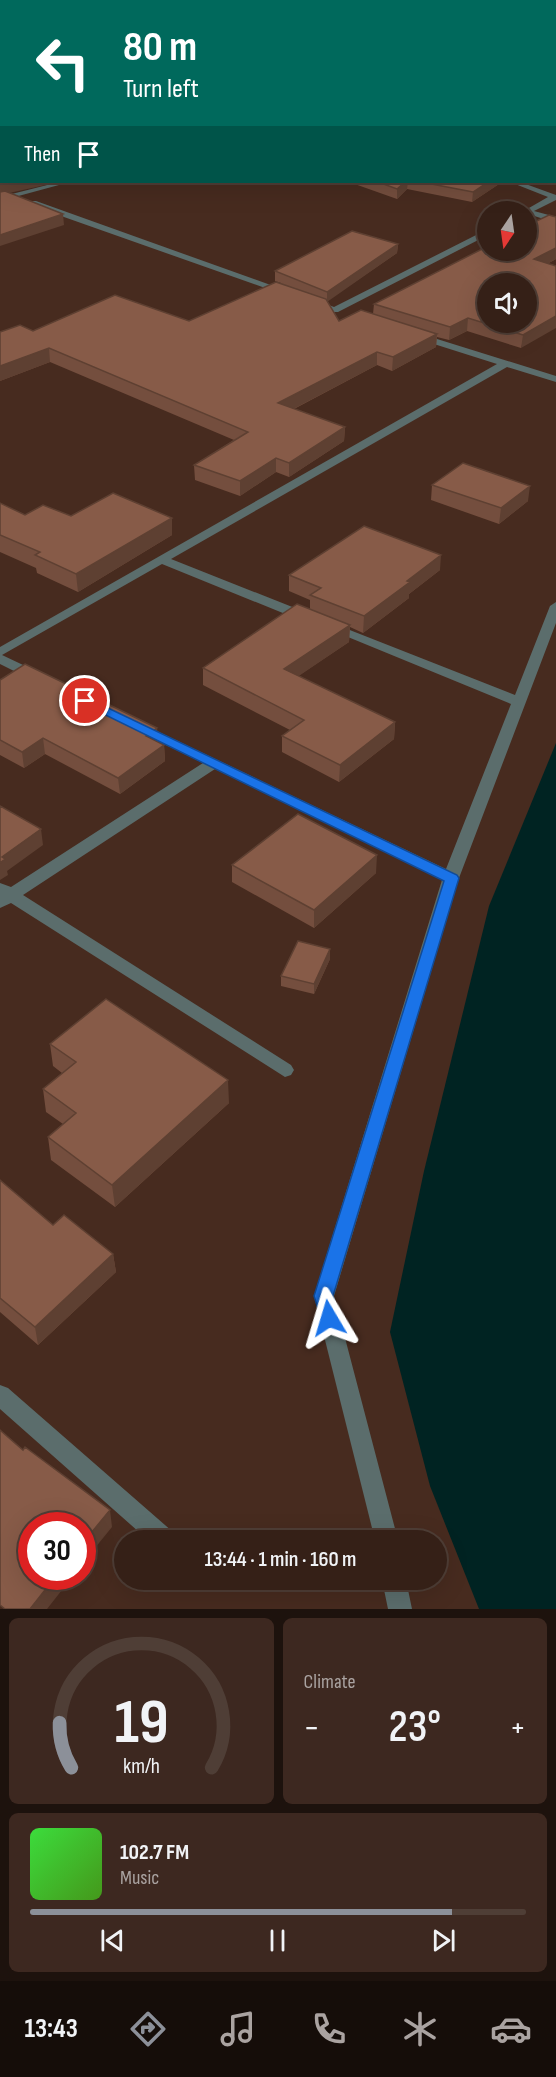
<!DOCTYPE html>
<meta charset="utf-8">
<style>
body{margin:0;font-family:"Sofia Sans Condensed",sans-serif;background:#3d2820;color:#f1f3f6;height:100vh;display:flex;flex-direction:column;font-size:22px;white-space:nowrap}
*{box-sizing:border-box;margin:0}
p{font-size:20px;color:#aaa3a1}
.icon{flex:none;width:33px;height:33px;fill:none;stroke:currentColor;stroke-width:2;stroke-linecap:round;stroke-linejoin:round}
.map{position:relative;height:1609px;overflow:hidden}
.sheet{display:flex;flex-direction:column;gap:9px;padding:9px;background:#1d120d;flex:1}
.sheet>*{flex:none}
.banner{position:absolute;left:0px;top:0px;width:556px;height:183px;box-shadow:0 6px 24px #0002,0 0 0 2px #4f3e36;background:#00695c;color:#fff;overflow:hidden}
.needle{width:39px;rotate:193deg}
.tools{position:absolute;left:477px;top:201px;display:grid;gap:12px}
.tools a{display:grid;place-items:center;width:60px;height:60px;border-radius:50%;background:#352017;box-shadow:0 6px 24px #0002,0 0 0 2px #4f3e36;font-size:30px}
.speed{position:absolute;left:18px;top:1512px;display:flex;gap:12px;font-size:30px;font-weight:700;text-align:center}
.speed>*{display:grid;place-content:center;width:78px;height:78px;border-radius:50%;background:#352017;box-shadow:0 6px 24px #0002,0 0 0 2px #4f3e36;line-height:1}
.speed .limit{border:9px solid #d22;background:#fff;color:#111}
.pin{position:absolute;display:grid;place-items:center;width:51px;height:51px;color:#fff;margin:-26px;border:3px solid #fff;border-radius:50%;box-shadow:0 2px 6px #0007}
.me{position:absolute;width:66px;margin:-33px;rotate:353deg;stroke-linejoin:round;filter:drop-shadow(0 0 4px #0008)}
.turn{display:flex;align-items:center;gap:21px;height:126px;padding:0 24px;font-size:27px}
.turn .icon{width:78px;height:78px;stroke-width:2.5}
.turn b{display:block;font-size:42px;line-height:51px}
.then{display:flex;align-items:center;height:57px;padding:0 24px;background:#0003;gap:12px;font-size:22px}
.big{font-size:45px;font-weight:600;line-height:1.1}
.sheet .card{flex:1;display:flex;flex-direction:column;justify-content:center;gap:9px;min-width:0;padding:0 21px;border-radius:9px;background:#3d2820}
.sheet .dial{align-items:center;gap:0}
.dial svg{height:156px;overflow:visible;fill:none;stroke:#4f3e36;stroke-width:7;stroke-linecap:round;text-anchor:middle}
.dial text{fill:#f1f3f6;stroke:none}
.song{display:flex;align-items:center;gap:18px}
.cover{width:72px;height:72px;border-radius:9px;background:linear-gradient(135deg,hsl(120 70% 55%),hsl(100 70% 35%))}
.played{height:6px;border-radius:3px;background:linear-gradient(90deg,#8c9099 85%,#4f3e36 85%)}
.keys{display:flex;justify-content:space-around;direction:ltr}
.heat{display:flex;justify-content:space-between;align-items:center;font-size:33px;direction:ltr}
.sheet .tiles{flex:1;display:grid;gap:9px;grid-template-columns:1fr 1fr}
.card:last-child{grid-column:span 2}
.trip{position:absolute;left:114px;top:1530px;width:333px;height:60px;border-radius:30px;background:#352017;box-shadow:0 6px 24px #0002,0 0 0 2px #4f3e36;font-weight:600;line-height:60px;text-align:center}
.menu{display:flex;height:96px;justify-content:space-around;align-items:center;background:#150d09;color:#aaa3a1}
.menu .icon{width:42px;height:42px}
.menu .selected{color:#8c9099}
.menu b{font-size:27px;color:#f1f3f6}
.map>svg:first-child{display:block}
.water{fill:#002322}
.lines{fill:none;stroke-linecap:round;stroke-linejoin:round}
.street{fill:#5b6d6c;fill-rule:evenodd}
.wall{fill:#744e3e}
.shaded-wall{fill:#5e4032}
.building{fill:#875b48;stroke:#5e4032;stroke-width:1.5;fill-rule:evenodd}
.route{fill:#1a73e8;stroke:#114b97;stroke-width:1.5}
</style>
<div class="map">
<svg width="556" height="1609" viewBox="0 0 556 1609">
<rect width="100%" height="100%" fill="#472b1f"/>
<path class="water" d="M 556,743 L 556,1609 L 479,1609 L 430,1486 L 390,1332 L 424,1171 L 489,906 Z"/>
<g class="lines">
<path class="street" d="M 0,82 L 2,82 L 2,86 L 0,86 Z
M 59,182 L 70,182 L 0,201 L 0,197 Z
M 510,182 L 520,182 L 556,195 L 556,200 L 534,211 L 556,217 L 556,223 L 522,212 L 548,197 Z
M 30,201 L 36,201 L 290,292 L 282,294 L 30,205 Z
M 488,229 L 488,235 L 338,312 L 332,312 L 308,302 L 313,299 L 334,307 Z
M 415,334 L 421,334 L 556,376 L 556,382 L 507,367 L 171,559 L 310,614 L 311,617 L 310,620 L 300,620 L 162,564 L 2,655 L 40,673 L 42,676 L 40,679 L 30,679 L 0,664 L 0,647 L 497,364 L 415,338 Z
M 556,602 L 556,623 L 459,878 L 334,1296 L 398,1540 L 375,1540 L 314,1296 L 442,880 L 215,769 L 23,895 L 291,1065 L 294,1070 L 291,1075 L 285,1077 L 11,903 L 0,908 L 0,883 L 11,887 L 203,763 L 135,730 L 133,727 L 135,724 L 140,723 L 446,869 L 511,704 L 326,628 L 327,625 L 337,625 L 515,695 L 550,606 Z
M 0,1385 L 8,1388 L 173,1532 L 176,1540 L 148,1540 L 0,1409 Z
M 382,1580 L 406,1580 L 412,1609 L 388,1609 Z"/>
</g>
<path class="wall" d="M 0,0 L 556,0 L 556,39 L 555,39 L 555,2 L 2,2 L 2,81 L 0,81 Z
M 556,42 L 556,152 L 555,152 L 555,43 Z
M 349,182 L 502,182 L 472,202 L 407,189 L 397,199 Z
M 556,217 L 556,259 L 547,264 L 521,348 L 467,331 L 449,340 L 437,337 L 436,347 L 392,371 L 377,365 L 294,409 L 345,427 L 344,441 L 289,477 L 276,472 L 240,496 L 195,480 L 194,465 L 234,440 L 50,362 L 0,381 L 0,332 L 189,321 L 281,283 L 275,281 L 275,271 L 398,244 L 397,253 L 327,301 L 339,321 L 373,314 L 374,304 Z
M 432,485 L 528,501 L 499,524 L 431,500 Z
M 0,503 L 25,515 L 172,518 L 172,535 L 78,592 L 37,573 L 36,568 L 0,552 Z
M 440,570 L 409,594 L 409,598 L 363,633 L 350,627 L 349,642 L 298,676 L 395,722 L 394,739 L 339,782 L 282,752 L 282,736 L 290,730 L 203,685 L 203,668 L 310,609 L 310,600 L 289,591 L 289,575 Z
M 0,680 L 157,728 L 158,742 L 164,745 L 165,761 L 120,794 L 45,754 L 24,768 L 0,755 Z
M 232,865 L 376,873 L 314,928 L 232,882 Z
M 330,959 L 314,994 L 281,986 L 281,976 Z
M 50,1044 L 229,1103 L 115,1207 L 51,1160 L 48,1137 L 63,1124 L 46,1112 L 43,1089 L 62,1073 L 53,1066 Z
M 0,1180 L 53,1225 L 113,1254 L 116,1272 L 38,1345 L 0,1312 Z"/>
<path class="shaded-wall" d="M 14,182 L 59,182 L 0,195 L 0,185 Z
M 405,182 L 408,182 L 407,189 L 397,199 L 397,189 Z
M 488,182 L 502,182 L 472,202 L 473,192 Z
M 63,214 L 64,225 L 0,246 L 0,235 Z
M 398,244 L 397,253 L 327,302 L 327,292 Z
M 556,248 L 556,259 L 533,272 L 534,259 Z
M 556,316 L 556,328 L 521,348 L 523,335 Z
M 468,318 L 467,331 L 449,340 L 450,327 Z
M 437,334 L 436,347 L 392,371 L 393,357 Z
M 49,348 L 50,362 L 0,381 L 0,366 Z
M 377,352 L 377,365 L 278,417 L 278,403 Z
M 345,427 L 344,441 L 289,477 L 289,463 Z
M 276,458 L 276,472 L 240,496 L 240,481 Z
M 530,486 L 528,501 L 499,524 L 501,508 Z
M 172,518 L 172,535 L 78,592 L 76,574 Z
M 441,555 L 440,570 L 409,594 L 409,598 L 363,633 L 364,616 L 407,581 Z
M 350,625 L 349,642 L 284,686 L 284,669 Z
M 395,722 L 394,739 L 339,782 L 340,765 Z
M 157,728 L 158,744 L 146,736 Z
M 43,738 L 45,754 L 24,768 L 22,752 Z
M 164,745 L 165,761 L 120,794 L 118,778 Z
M 41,829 L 43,845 L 7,871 L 8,875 L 0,880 L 0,863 L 2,857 Z
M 377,855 L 376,873 L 314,928 L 314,910 Z
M 330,949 L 330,959 L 314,994 L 314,984 Z
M 228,1080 L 229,1103 L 115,1207 L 112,1185 Z
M 113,1254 L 116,1272 L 38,1345 L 35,1327 Z
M 110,1510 L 112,1527 L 82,1564 L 82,1544 Z
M 56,1576 L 73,1576 L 47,1609 L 30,1609 Z"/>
<path class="building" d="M 0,0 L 556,0 L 556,9 L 555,9 L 555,2 L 2,2 L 2,26 L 0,26 Z
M 555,16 L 556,16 L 556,31 L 555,32 Z
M 0,33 L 2,33 L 2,72 L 0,72 Z
M 556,42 L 556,92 L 555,92 L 555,43 Z
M 555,99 L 556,99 L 556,142 L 555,142 Z
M 0,139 L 2,139 L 2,182 L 14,182 L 0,185 Z
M 378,182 L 405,182 L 397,189 Z
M 421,182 L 488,182 L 473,192 Z
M 5,191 L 63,214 L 0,235 L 0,192 Z
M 549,215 L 556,217 L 556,248 L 534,259 L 556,266 L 556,316 L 523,335 L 468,318 L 450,327 L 374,304 L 488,246 L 488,250 L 526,250 L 526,226 ZM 488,284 L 526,284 L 526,322 L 488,322 Z
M 352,231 L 398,244 L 327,292 L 275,271 Z
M 276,282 L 326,299 L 339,321 L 361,310 L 437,334 L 393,357 L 377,352 L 278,403 L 345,427 L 289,463 L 276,458 L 240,481 L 194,465 L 248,432 L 49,348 L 0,366 L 0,332 L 20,325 L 33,331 L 115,295 L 189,321 Z
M 463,463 L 530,486 L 501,508 L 432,485 Z
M 113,493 L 172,518 L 76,574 L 35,555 L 40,552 L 0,535 L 0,503 L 25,515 L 43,505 L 71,516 Z
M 364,526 L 441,555 L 407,581 L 410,582 L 364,616 L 310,595 L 321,588 L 289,575 Z
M 297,604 L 350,625 L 284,669 L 395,722 L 340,765 L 282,736 L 304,720 L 203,668 Z
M 25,664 L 157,728 L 146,736 L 164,745 L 118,778 L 43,738 L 22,752 L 0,740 L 0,680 Z
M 0,806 L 41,829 L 2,857 L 5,859 L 0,863 Z
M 298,814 L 377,855 L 314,910 L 232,865 Z
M 298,941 L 330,949 L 314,984 L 281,976 Z
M 106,999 L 228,1080 L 112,1185 L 48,1137 L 76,1113 L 43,1089 L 76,1062 L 50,1044 Z
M 0,1180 L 53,1225 L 64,1215 L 113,1254 L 35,1327 L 0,1298 Z
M 0,1430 L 23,1450 L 25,1447 L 110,1510 L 82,1544 L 82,1526 L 32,1526 L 32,1576 L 56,1576 L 30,1609 L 5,1609 L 0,1605 Z"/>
<path class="route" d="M 85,697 L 457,875 L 459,878 L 333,1296 L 339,1318 L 336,1324 L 329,1327 L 323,1324 L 314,1296 L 444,881 L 81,703 L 81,698 Z"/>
</svg>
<div class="tools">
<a><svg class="needle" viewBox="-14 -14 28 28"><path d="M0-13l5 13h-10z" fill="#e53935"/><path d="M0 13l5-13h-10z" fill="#aaa3a1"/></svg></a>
<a><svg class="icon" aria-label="sound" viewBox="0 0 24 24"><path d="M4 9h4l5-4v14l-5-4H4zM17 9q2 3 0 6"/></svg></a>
</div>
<div class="speed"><div class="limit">30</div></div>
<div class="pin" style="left:85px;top:701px;background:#d93025"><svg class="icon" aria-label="arrive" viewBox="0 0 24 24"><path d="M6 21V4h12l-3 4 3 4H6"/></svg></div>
<svg class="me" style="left:329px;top:1318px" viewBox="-20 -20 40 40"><path d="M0-17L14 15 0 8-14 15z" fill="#1a73e8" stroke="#fff" stroke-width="4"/></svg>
<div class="trip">13:44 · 1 min · 160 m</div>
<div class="banner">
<div class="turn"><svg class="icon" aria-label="left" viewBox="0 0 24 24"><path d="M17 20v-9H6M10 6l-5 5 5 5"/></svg><div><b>80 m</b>Turn left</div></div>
<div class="then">Then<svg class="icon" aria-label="arrive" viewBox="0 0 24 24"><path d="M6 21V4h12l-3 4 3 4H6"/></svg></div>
</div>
</div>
<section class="sheet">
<div class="tiles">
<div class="card dial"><svg viewBox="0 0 100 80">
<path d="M14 69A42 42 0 1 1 86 69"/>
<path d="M14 69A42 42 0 0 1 8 46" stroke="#8c9099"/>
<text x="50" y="56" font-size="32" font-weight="700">19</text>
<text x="50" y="72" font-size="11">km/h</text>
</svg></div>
<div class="card"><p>Climate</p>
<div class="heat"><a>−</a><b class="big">23°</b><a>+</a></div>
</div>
<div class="card">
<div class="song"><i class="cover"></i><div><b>102.7 FM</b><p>Music</p></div></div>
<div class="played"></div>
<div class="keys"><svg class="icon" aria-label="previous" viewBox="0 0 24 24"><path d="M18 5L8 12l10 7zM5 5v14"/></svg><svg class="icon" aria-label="pause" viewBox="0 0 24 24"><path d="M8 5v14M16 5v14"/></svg><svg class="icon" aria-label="next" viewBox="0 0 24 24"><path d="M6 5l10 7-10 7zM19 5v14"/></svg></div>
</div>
</div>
</section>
<nav class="menu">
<b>13:43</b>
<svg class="icon selected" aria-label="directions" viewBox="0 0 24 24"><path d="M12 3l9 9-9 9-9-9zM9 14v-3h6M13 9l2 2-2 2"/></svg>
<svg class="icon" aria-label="music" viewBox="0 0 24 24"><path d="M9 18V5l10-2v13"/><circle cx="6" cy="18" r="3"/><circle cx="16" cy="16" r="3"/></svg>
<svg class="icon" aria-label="phone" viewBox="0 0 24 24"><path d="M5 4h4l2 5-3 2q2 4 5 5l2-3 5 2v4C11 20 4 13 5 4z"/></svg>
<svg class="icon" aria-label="climate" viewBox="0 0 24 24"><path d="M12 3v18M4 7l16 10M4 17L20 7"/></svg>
<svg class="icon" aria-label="car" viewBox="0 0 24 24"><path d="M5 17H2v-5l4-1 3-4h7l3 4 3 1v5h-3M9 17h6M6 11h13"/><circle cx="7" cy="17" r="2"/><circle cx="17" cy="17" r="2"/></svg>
</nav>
